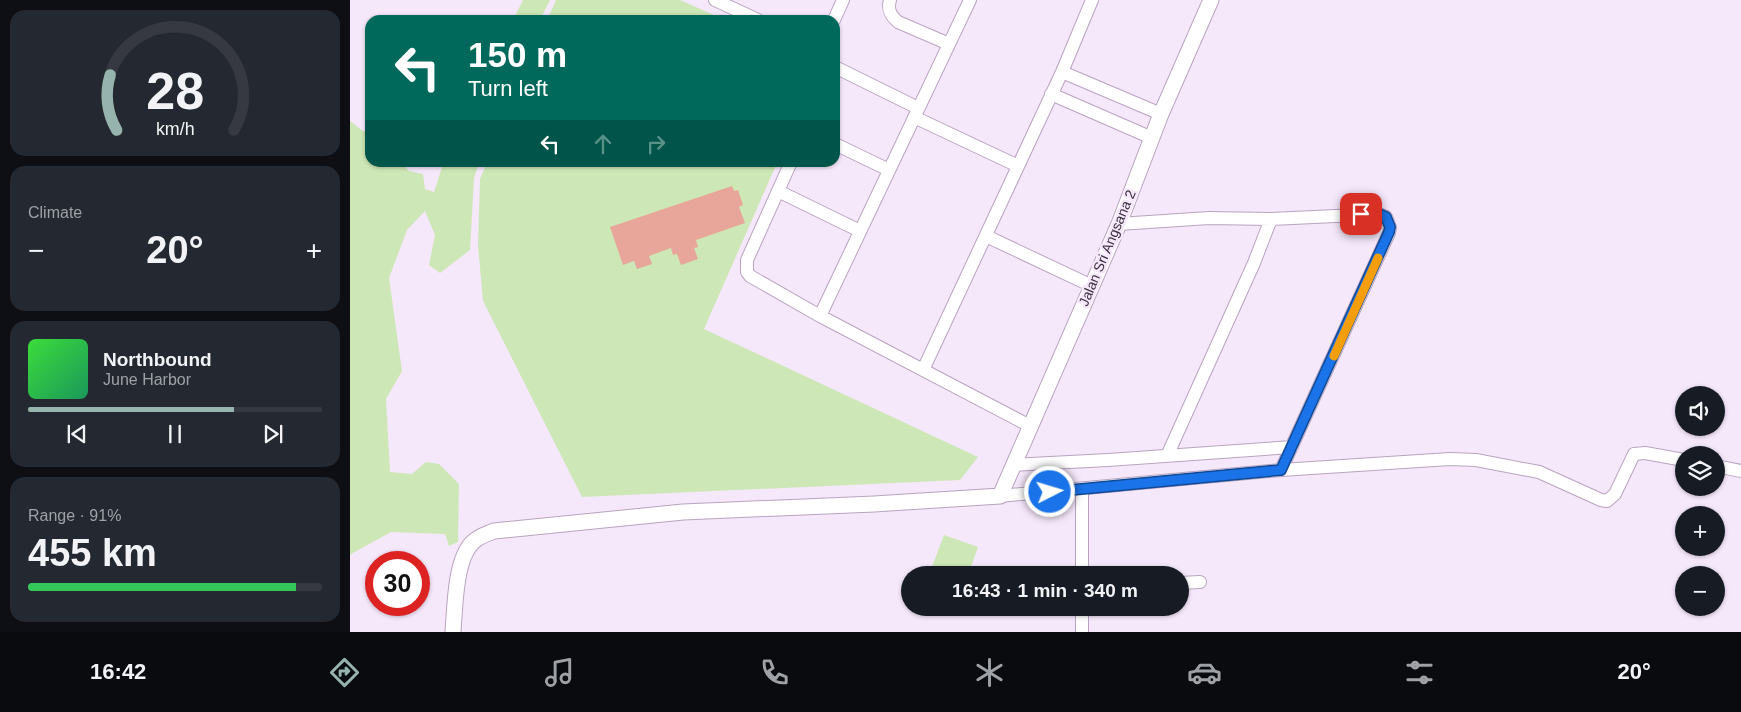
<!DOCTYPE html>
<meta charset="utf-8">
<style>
body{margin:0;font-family:Arial,sans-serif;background:#242831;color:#f1f3f6;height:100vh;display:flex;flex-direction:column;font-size:19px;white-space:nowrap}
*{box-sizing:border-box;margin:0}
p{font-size:16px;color:#9ea1a6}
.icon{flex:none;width:28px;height:28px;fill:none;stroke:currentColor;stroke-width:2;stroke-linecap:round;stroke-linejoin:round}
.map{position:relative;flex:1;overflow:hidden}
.side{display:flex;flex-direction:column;gap:10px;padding:10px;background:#0d0f14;width:350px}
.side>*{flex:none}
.top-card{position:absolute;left:15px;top:15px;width:475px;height:152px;border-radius:15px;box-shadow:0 1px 4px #0004;background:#00695c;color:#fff;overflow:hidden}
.buttons{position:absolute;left:1325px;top:386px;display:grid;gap:10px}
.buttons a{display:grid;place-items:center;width:50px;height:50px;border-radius:50%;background:#171b24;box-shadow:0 1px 4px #0004;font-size:25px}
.speed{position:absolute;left:15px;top:551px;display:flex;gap:10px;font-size:25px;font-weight:700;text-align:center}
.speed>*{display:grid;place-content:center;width:65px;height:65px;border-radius:50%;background:#171b24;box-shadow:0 1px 4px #0004;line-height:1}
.speed .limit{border:8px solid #d22;background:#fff;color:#111}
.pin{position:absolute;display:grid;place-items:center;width:42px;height:42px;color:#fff;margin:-21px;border-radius:10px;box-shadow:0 2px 8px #0006}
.me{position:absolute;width:55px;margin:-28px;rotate:85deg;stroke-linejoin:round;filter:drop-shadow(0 0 4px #0008)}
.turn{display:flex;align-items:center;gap:18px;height:105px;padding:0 20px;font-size:22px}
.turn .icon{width:65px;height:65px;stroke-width:2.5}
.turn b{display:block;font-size:35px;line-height:42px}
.lanes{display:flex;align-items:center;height:48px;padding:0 20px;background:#0003;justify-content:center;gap:25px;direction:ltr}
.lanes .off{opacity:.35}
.big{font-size:38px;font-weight:600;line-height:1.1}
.side .widget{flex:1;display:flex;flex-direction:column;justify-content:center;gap:8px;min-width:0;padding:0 18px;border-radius:15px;background:#242831}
.side .dial{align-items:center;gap:0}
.dial svg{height:130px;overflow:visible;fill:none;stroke:#363941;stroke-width:7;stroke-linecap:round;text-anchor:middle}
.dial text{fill:#f1f3f6;stroke:none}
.song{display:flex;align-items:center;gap:15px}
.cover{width:60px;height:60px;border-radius:8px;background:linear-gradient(135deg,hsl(120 70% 55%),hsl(150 70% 35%))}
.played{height:5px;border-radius:2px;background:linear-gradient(90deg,#96b4ad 70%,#363941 70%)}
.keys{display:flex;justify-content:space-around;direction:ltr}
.heat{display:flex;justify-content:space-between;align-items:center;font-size:28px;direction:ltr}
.charge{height:8px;border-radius:4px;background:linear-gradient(90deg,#34c759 91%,#363941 0)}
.trip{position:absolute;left:551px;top:566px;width:288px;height:50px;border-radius:25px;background:#171b24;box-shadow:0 1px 4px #0004;font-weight:600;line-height:50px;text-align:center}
.menu{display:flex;height:80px;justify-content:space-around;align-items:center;background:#090b0e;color:#9ea1a6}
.menu .icon{width:35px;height:35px}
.menu .current{color:#96b4ad}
.menu b{font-size:22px;color:#f1f3f6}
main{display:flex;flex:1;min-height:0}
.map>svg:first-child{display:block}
.green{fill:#cde7b6}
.building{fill:#e8a69a}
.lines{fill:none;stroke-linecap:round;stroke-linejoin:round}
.minor-casing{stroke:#b9a3c0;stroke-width:14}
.tertiary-casing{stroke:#b9a3c0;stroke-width:17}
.minor{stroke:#fff;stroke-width:12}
.tertiary{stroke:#fff;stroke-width:15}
.route-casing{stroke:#114b97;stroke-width:12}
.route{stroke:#1a73e8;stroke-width:9}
.slow{stroke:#f59e0b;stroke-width:9}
.labels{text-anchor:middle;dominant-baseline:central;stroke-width:5;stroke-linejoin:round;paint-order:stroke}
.street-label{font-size:14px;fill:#382f3b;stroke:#f6e8fb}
</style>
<main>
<section class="side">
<div class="widget dial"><svg viewBox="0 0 100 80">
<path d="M14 69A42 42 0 1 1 86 69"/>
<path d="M14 69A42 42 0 0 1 10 35" stroke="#96b4ad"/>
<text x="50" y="56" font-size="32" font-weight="700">28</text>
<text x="50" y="72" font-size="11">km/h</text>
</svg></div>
<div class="widget"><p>Climate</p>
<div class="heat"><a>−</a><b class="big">20°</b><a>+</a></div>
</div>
<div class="widget">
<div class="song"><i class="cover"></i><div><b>Northbound</b><p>June Harbor</p></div></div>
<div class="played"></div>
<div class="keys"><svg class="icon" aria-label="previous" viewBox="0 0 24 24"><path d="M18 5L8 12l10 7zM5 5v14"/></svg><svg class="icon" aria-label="pause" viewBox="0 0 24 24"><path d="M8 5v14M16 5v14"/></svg><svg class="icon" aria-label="next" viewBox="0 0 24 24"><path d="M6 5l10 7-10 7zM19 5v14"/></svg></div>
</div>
<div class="widget"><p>Range · 91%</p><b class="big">455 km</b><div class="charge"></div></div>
</section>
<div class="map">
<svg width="1391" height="632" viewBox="0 0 1391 632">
<rect width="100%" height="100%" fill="#f6e8fb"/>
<path class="green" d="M 173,0 L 200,0 L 190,20 L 163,20 Z
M 206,0 L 330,0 L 375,20 L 197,20 Z
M 0,121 L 13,131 L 20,131 L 20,162 L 52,163 L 59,171 L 73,174 L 75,189 L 84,192 L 92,167 L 96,163 L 129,163 L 124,178 L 120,250 L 90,273 L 79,265 L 85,235 L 75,211 L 57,230 L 39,278 L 52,371 L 36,399 L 40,472 L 62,474 L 76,462 L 89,464 L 109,484 L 108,542 L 99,546 L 95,534 L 41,532 L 1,554 L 0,556 Z
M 137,163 L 427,163 L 354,329 L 628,457 L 610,480 L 232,497 L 133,301 L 128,245 L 130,179 Z
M 594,535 L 628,547 L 618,575 L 579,575 Z"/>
<path class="building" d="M 382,186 L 384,191 L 388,190 L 393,205 L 389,207 L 395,223 L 346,240 L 348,247 L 344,248 L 348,259 L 331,265 L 327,254 L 323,255 L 321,248 L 299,256 L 302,264 L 287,269 L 284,261 L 273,265 L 260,227 Z"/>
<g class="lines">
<defs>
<path id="minor" d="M 365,0 L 408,20
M 540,0 C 537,10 541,16 548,22 L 599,44
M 484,20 L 493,0
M 485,67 L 568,108
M 712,72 L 811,114
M 701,94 L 802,138
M 564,117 L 668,166
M 485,144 L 539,170
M 441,162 L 397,260 L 397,272 L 400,276 L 470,316 L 680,426
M 428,191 L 510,231
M 769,224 L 859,218 L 921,219 L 1029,214 L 1036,217 L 1040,227 L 1039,233 L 931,470
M 636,236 L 742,286
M 470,316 L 620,0
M 573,370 L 712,72 L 742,0
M 817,456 L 904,263 L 921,219
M 663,465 L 758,460 L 942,447
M 1366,466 L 1391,471
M 650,496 L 931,470 L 1100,459 L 1126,460 L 1189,472 L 1251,500 L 1257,501 L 1265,494 L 1284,454 L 1295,453 L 1334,460
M 732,575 L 732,489
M 830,583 L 850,582
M 732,608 L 732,632"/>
<path id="tertiary" d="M 103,632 C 105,607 105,559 123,542 C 129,536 137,534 144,531 L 333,512 L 524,504 L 650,496 L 769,224 L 811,114 L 861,0"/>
</defs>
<use href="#minor" class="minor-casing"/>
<use href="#tertiary" class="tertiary-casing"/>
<use href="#minor" class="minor"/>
<use href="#tertiary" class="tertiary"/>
</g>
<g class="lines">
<defs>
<path id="route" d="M 700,492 L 931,470 L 1039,232 L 1040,227 L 1036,217 L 1029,214 L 1011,214"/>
</defs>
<use href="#route" class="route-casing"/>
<use href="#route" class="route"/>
<path class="slow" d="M 984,356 L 1028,258"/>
</g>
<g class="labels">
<g class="street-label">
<text transform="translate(757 248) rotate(-67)">Jalan Sri Angsana 2</text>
</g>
</g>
</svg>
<div class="buttons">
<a><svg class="icon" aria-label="sound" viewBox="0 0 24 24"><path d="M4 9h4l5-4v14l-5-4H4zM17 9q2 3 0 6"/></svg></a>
<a><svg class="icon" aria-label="layers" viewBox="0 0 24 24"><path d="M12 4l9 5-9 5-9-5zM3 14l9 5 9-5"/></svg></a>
<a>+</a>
<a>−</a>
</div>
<div class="speed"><div class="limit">30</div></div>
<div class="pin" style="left:1011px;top:214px;background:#d93025"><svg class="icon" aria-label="arrive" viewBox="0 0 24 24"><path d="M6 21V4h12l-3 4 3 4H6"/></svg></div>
<svg class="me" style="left:700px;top:492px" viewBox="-20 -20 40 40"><circle r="17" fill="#1a73e8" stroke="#fff" stroke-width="3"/><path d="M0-11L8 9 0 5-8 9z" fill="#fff"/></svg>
<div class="trip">16:43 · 1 min · 340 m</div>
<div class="top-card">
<div class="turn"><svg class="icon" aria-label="left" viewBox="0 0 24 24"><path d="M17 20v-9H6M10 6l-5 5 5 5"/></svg><div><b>150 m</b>Turn left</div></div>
<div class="lanes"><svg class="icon" aria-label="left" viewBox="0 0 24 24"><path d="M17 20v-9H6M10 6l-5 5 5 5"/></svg><svg class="icon off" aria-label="ahead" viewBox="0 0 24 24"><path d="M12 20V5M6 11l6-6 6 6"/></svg><svg class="icon off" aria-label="right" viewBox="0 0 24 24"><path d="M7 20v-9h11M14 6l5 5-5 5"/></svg></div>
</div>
</div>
</main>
<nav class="menu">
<b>16:42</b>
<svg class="icon current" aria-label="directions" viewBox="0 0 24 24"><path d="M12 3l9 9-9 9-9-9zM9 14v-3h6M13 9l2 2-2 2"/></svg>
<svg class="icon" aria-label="music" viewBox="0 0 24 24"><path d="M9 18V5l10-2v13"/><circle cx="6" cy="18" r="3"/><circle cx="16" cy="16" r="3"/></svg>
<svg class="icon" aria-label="phone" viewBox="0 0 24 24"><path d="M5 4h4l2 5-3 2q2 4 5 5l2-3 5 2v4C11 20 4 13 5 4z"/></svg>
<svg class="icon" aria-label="climate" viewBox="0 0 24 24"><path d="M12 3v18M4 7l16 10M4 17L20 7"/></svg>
<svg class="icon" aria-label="car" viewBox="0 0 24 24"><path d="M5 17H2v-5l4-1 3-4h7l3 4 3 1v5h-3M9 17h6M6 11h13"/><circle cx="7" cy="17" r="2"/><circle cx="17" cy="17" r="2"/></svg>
<svg class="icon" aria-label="filters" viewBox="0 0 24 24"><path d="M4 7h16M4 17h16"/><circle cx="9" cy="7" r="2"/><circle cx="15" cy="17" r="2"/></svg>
<b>20°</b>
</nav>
